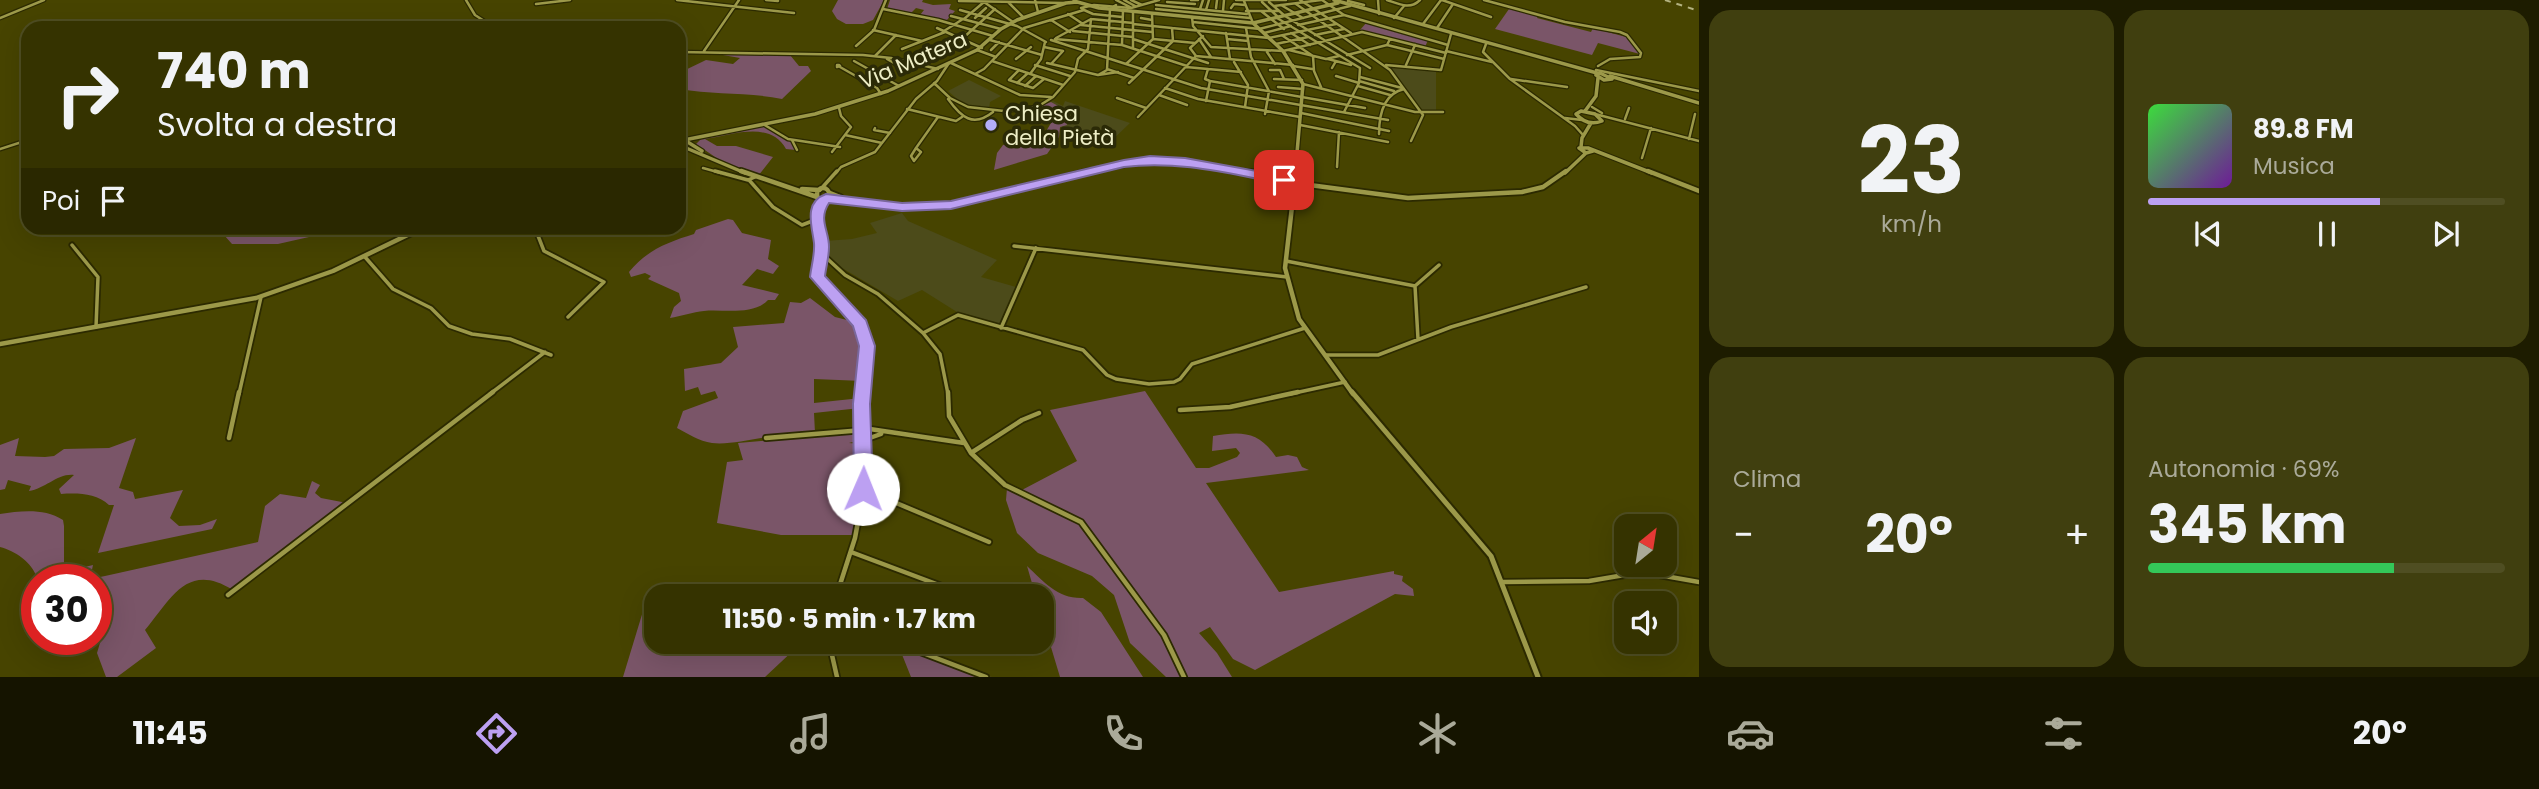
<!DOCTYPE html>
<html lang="it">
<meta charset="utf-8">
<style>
body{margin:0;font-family:Poppins,sans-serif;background:#403f0f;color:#f1f3f6;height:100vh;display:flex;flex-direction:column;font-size:26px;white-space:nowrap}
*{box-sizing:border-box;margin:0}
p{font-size:23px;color:#aa9}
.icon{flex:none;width:38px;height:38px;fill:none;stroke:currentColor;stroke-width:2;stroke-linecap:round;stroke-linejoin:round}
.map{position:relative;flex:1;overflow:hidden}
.details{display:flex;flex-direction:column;gap:10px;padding:10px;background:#1d1c00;width:840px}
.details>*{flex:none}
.hud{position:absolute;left:21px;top:21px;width:665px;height:214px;border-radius:21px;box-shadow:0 7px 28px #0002,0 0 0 2px #4f4e22;background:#353300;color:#f1f3f6;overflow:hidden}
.needle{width:46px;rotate:30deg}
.fabs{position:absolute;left:1614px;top:514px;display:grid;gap:14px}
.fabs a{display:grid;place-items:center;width:63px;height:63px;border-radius:14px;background:#353300;box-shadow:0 7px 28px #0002,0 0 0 2px #4f4e22;font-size:35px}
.speed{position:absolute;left:21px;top:564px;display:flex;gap:14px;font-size:35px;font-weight:700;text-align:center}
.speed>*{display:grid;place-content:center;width:91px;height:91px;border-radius:50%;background:#353300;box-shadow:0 7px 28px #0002,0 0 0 2px #4f4e22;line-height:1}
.speed .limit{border:10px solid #d22;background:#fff;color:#111}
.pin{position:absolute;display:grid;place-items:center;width:60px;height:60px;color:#fff;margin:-30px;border-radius:14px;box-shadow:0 4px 10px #0006}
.me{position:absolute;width:77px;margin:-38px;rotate:1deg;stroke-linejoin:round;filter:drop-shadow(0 0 5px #0008)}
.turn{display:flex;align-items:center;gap:24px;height:147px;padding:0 21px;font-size:32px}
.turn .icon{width:91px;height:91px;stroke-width:2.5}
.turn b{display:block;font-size:49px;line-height:60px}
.then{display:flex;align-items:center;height:66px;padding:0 21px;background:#0003;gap:14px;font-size:26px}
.big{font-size:52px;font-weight:700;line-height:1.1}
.details .widget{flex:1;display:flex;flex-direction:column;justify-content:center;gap:10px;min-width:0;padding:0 24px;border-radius:21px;background:#403f0f}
.details .dial{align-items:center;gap:0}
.dial b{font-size:91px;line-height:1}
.song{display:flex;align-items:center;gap:21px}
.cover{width:84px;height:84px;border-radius:10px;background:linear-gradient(135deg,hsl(120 70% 55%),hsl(280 70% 35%))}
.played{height:7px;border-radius:4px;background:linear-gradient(90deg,#bca0f2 65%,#4f4e22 65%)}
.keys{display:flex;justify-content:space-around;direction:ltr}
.heat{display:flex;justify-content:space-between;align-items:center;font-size:38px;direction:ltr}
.charge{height:10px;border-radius:5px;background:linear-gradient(90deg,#34c759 69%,#4f4e22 0)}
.details .tiles{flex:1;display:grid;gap:10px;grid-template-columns:repeat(2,1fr)}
.trip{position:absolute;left:644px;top:584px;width:410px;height:70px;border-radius:21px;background:#353300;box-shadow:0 7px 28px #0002,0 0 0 2px #4f4e22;font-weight:700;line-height:70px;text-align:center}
.tab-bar{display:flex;height:112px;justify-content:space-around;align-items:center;background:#151400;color:#aa9}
.tab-bar .icon{width:49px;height:49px}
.tab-bar .active{color:#bca0f2}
.tab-bar b{font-size:32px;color:#f1f3f6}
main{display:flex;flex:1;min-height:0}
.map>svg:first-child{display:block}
.built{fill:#4c4b1a}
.green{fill:#7a5568}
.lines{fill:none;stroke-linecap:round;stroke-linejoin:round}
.street-far2-casing{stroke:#2c2a00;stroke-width:5}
.street-far1-casing{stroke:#2c2a00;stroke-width:7}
.street-casing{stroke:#2c2a00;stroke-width:8}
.secondary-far2-casing{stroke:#2c2a00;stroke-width:6}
.secondary-far1-casing{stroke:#2c2a00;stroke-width:8}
.secondary-casing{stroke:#2c2a00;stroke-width:9}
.street-far2{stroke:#9c9949;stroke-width:2.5}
.street-far1{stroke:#9c9949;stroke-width:3.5}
.street{stroke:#9c9949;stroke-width:4.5}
.secondary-far2{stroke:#9c9949;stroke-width:3.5}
.secondary-far1{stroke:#9c9949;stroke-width:4.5}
.secondary{stroke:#9c9949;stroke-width:5}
.rail{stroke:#b3b280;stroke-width:2;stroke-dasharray:6 6;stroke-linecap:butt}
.route{fill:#bca0f2;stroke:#7a689d;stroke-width:2}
.poi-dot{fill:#b3adf9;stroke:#2b2a07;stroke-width:2.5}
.labels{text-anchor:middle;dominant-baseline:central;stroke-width:7;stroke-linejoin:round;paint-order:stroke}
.far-street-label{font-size:21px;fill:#eeeec6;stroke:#2b2a07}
.far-poi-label{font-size:21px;fill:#eeeec6;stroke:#2b2a07;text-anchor:start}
</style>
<main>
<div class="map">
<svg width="1699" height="677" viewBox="0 0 1699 677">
<rect width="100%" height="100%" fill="#474400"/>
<path class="built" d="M 1391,68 L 1436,71 L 1436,111 L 1423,111 Z
M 969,80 L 1001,96 L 990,102 L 989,109 L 963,104 L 948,91 Z
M 1053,101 L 1063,106 L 1065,101 L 1130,123 L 1105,147 L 1060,127 L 1064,109 L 1051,102 Z
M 902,213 L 908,221 L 997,260 L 981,277 L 1016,287 L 999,325 L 957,312 L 922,290 L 898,301 L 842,268 L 824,251 L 825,241 L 852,239 L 877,233 L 870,223 Z"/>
<path class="green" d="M 838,0 L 883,0 L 883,2 L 873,20 L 863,24 L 846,24 L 837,19 L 832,11 Z
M 890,0 L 923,0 L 922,2 L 933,5 L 951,4 L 949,9 L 955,11 L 946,21 L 920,15 L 924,10 L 916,8 L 911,13 L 887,9 Z
M 1509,9 L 1539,14 L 1537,18 L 1591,32 L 1593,28 L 1626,37 L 1640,54 L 1598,43 L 1592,55 L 1495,29 Z
M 1367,22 L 1428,40 L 1425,47 L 1360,30 Z
M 728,52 L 790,55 L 799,66 L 808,66 L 811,71 L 782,99 C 748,92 714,95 679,89 L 679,73 L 706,60 L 733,64 L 740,58 L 723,55 Z
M 1051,102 L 1064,109 L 1067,125 L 1060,127 L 1059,137 L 1047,154 L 994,170 L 997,153 L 1003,145 L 1047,135 L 1045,133 L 1051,123 L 1025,119 L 1032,112 L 1030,110 Z
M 763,126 L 791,141 L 796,150 L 786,149 C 770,120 732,135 705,139 L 717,146 L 736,146 L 773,157 L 758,176 L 718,159 L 696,144 L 701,139 Z
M 728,219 L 733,220 L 742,233 L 771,240 L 768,259 L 779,266 L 773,274 L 757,269 L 742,285 L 779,294 L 775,300 L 768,300 C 753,316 723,309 704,311 C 693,312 681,316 670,318 L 674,307 L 681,301 L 679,293 L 648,279 L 651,276 L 645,273 L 631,277 L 629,272 C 647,250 668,242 694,234 L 696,230 Z
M 302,228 L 313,228 L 309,237 L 278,244 L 232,244 L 224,235 L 250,230 L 250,232 C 270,238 283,234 302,228 Z
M 810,298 L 835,317 L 855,322 L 865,352 L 863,381 L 814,379 L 814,403 L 861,398 L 860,408 L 814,413 L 815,433 C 781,430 740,446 712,443 C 699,441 688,434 677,428 L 683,411 L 718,398 L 715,391 L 701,395 L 698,387 L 685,391 L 684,369 L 721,363 L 738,347 L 733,327 L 784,323 L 790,302 L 801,303 Z
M 1145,391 L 1196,468 L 1209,468 L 1237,457 L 1240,453 L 1236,448 L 1212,451 L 1213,436 C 1241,431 1259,431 1276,457 L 1288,455 L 1297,457 L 1302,467 L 1309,470 L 1206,483 L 1279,592 L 1394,571 L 1394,574 L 1403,576 L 1402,581 L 1413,589 L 1414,596 L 1395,594 L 1255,670 L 1233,659 L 1210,627 L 1199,633 L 1217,653 L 1232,677 L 1187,677 L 1169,639 L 1107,557 L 1163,636 L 1182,677 L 1166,677 L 1130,643 L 1114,595 L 1092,576 L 1038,553 L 1017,533 L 1006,500 L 1007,488 L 1079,519 L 1020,491 L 1077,461 L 1050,410 Z
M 859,432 L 860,440 L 849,443 L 860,444 L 862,484 L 853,535 L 781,535 L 717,523 L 727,462 L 743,460 L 738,443 Z
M 19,438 L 15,456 L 45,457 L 54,456 L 64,449 L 109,448 L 136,438 L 119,488 L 133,492 L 135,499 L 183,490 L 170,518 L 179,526 L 200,525 L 217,519 L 212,529 L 98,553 L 114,505 L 109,505 C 96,493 78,493 61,494 L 59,489 L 74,475 C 58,473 45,489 29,491 L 31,486 L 8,480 L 5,489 L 0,490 L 0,445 Z
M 312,481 L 320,485 L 315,493 L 321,498 L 347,503 L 233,590 C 187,561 171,599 145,630 L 156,648 L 117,677 L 106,677 L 97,653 L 107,619 L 104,605 L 96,599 L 96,579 L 57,579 L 55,574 L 37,578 C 32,562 15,551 0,547 L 0,514 C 21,511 44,508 63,520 L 64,526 L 64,572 L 93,565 L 90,579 L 105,576 L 258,542 L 265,506 L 280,494 L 306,498 Z
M 1027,566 C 1044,582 1058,599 1083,598 L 1101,612 L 1143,677 L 1060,677 L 1041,614 L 1041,597 L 1036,597 Z
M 647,598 L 656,599 L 656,642 L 797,642 L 797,647 L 765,677 L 623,677 Z
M 899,647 L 973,675 L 992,677 L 911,677 Z"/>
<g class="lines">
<defs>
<path id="street-far2" d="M 466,0 L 475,15 L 495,28
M 677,0 L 794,13
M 766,0 L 778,1
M 1035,0 L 1038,12
M 1116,0 L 1130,7
M 1124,0 L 1135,6
M 1131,0 L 1142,5
M 1191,0 L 1198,0
M 1236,0 L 1286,0
M 1300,0 L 1351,33
M 1322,0 L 1344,15 L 1448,45
M 1378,0 L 1379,14
M 1387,0 C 1399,4 1410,10 1420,0
M 1442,0 L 1491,17
M 1484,0 L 1565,22 L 1620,32 L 1627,35 L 1641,53 L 1640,57 L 1610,59 L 1598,66
M 959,1 L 1064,3
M 1244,1 L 1253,23
M 1348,1 L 1364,5
M 1008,2 L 1023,17
M 1167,2 L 1195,4
M 1262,2 L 1278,17
M 1269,2 L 1285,16 L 1370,68
M 536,4 L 570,0
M 1296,4 L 1390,70 L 1423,115 L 1411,141
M 1156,5 L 1247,14
M 1281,5 L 1303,18
M 1274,6 L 1321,0
M 1216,8 L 1217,0
M 1231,8 L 1234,4 L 1245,5
M 883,9 L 938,20 L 993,36
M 1156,9 L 1250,18
M 1200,9 L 1203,0
M 960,10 L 1017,26 L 1046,42
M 1084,10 L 1081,8 L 1094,5 L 1131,8 L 1159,0
M 1084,10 L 1093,14 L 1122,17
M 1206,10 L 1209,0
M 1223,11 L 1224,0
M 1246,11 L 1279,11
M 1261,11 L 1284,29
M 1133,12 L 1133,48
M 1068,14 L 1083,24
M 951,16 L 1001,29
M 1192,17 L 1193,26 L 1211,47 L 1283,51 L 1362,32 L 1446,53
M 0,18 L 44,0
M 975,18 L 986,8
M 1141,18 L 1152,20
M 1277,18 L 1360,68 L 1359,83 L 1344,112
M 1394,18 L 1404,6
M 964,19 L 984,2 L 1013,22
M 1091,19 L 1133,23
M 1051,20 L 1070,32
M 1193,22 L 1260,29
M 1133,24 L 1269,38 L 1336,24
M 1423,24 L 1441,0
M 1081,25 L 1152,32
M 1298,25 L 1344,15
M 937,28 L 982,48
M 1246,28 L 1251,57 L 1269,91 L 1265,114
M 1437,28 L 1453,4
M 1259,29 L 1350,6
M 873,30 L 922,41
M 944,31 L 963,19
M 1073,31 L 1133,37
M 1226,33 L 1230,59
M 1264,33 L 1291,26
M 1291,33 L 1310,45
M 1315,35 L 1344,29
M 1283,36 L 1313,56 L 1314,71 L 1321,87
M 1056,38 L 1091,19
M 1055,39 L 1122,45 L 1187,66
M 1133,39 L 1208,63
M 1153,39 L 1195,43
M 1199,39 L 1211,57
M 1227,39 L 1248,41
M 990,40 L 1042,55
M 1051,40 L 1201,88 L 1388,120
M 1276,44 L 1308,37
M 1486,44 L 1483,52 L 1510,79 L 1575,126 L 1583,135
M 1122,45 L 1123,10
M 1387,45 L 1444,59
M 856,46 L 874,30 L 886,0
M 1044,47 L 1063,51
M 902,49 L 945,32
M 977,50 L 996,57
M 991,50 L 999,42
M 1289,50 L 1326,59 L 1339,56
M 704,51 L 739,0
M 1446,51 L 1492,62
M 679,52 L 863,55 L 891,58 L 938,69
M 1267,52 L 1275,64
M 1347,55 L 1387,45 L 1390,39
M 875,56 L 896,35
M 1196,56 L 1293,65
M 887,59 L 908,71 L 918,64
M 1016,59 L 1031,47
M 1328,59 L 1351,65
M 854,61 L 899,86
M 908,61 L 962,39 L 995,9
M 992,61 L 1063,85
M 1234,62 L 1248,85 L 1245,107
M 951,63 L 1020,95 L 1051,97
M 1047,63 L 1098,75 L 1118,72
M 1051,64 L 1063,51
M 1126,64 L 1153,39 L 1152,14
M 837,65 L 839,65 L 840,66 L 837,67 Z
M 1035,65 L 1070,76
M 1386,65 L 1441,70 L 1451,34
M 1406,65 L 1415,45
M 1293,66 L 1312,69
M 840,67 L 877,88 L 881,94
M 1186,67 L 1241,72
M 1332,68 L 1336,61
M 1107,69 L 1134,78
M 1019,70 L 1009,80 L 1033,88 L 1044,79
M 1270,70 L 1280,70 L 1284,79
M 1596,70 L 1699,91
M 975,74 L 984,69 L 1024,28 L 1084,10
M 1030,74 L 1041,59 L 1045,42
M 1098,75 L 1107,70 L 1110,9 L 1116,5
M 1336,76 L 1359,83
M 1360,77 L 1402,88
M 1274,79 L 1302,80
M 1511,79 L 1567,87
M 1210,81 L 1365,108
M 1359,81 L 1394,91
M 934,83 L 950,98 L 968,107 L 1004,111 L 1037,107 L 1053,97 L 1075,72 L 1078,59 L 1088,49 L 1091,19
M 1017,83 L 1028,73
M 1129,83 L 1173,41 L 1172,28
M 1303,84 L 1415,112 L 1443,112
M 1025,86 L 1036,76
M 1358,86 L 1390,95
M 1278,87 L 1303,89
M 1165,88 L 1198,99 L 1300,117
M 1159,95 L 1187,105
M 1117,98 L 1146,108
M 948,99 C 961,117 973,128 993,112
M 1206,101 L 1210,81 L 1205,79 L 1208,69
M 1592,107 L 1602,113
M 907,109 L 956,121 L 962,117
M 1301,113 L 1389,131
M 1595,114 L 1699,141
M 1138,117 L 1196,56 L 1190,48 L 1203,36
M 1565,118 L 1582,120
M 1625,119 L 1629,108
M 763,124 L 788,139 L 840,147
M 1300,125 L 1388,142
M 875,128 L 874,130 L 890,133
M 1379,134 C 1379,115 1383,94 1404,89
M 845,135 L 882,143
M 1689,139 L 1695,114
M 792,140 L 797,150
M 916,148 L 921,152 L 914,161 L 911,156 Z
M 916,148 L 938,117
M 0,149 L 28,140
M 832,152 L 851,127 L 841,116 L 839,108
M 1642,158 L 1651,128
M 1337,167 L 1339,132
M 703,168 L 721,173
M 836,173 L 841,167 L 875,152 L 916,99 L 937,81 L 949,63"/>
<path id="street-far1" d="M 715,171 L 748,180 L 755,177
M 749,180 L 773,207 L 802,225 L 815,220
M 820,190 L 837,171
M 818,198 L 815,220 L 822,245 L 817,277 L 860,324 L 867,356 L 863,394
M 819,209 L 826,198
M 535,228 L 544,251 L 604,282 L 568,317
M 72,245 L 98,277 L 96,327
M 1014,246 L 1287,277
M 820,252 L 845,275 L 878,294 L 923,333 L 940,354 L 948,394
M 365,257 L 393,289 L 431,308 L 449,326 L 472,334 L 510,339 L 551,355
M 1286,261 L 1415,286 L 1439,265
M 1415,286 L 1418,339
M 1001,328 L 1036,248
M 923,333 L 958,315 L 1083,350 L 1107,375 L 1116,379 L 1149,384 L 1174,382 L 1180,379 L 1192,364 L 1305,328
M 1325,355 L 1378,355 L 1451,327 L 1586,287
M 239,394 L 261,297
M 490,394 L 545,352
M 1290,394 L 1345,382"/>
<path id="street" d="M 948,392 L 949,416 L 971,453 L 1005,485 L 1081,522 L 1164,635 L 1184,677
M 1180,410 L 1230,407 L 1298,392
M 863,428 L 964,443
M 229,438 L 239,392
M 766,438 L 863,430
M 864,440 L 881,434
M 971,453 L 1022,420 L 1039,413
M 863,489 L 989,542
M 851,552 L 971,597
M 1503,582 L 1589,581 L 1642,572 L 1699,582
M 228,595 L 493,392
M 836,597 L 855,538 L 863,495 L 863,392
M 829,642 L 837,677
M 894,642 L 986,677"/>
<path id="secondary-far2" d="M 1334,0 L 1597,73
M 1074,1 L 1099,8 L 1253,23 L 1338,3
M 1254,24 L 1283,51 L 1303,84 L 1296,164 L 1291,173
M 1600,73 L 1612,79 L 1604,80 L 1596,75 Z
M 1610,76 L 1699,103
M 1581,111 L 1595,114 L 1602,121 C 1592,125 1583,122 1576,114 Z
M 1585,111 L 1596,96 L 1598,78
M 679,141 L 815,114 L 888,91 L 977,50 L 1001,29 L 1017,20 L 1066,3 L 1077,2
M 686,141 L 702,151
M 679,145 L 745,173
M 1581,147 L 1582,138 L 1591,123
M 1593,151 L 1586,153 L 1579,148 L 1588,148 L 1652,173
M 1083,173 L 1146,161 L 1187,163 L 1243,173
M 1565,173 L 1586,153"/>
<path id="secondary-far1" d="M 741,171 L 817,197
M 1232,171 L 1288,175
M 1648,171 L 1699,191
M 1290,175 L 1292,171
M 1295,175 L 1302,178 L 1303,183 L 1296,185 L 1287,180 L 1287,176 Z
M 1291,183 L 1294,189 L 1285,268 L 1299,319 L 1353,394
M 1302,184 L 1408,198 L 1522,192 L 1543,187 L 1566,171
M817 194a6 6 0 1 1 12 0a6 6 0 1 1-12 0Z
M 802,189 L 819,190
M 830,193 L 840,197
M 827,198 L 902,207 L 951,205 L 1090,171
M 0,344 L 256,298 L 333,271 L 422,228"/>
<path id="secondary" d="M 1352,392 L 1491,556 L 1538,677"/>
</defs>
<use href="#street-far2" class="street-far2-casing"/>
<use href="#street-far1" class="street-far1-casing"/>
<use href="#street" class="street-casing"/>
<use href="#secondary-far2" class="secondary-far2-casing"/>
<use href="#secondary-far1" class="secondary-far1-casing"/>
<use href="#secondary" class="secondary-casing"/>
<use href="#street-far2" class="street-far2"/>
<use href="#street-far1" class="street-far1"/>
<use href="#street" class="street"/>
<use href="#secondary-far2" class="secondary-far2"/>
<use href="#secondary-far1" class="secondary-far1"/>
<use href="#secondary" class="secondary"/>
<path class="rail" d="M 1665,0 L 1699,11"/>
</g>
<path class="route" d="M 1150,156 L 1185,158 L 1284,176 L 1291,180 L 1284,184 C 1230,174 1178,160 1124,167 L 951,209 L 902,211 L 829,203 C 818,220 829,230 829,247 C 829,257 826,267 825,276 L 866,320 L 875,346 L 870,404 L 873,489 L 870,495 L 863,497 L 857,495 L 854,489 L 853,404 L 859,346 L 853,326 L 810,277 C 811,267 815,254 814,243 C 812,226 803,202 826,194 L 902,203 L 951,201 L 1124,160 Z"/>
<circle class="poi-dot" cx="991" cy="125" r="7"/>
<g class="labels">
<g class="far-street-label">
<text transform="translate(913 60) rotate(-23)">Via Matera</text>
</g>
<g class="far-poi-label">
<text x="1005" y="113">Chiesa<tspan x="1005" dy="24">della Pietà</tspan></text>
</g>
</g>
</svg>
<div class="fabs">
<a><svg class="needle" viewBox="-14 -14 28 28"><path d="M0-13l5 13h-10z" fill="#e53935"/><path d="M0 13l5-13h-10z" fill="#aa9"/></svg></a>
<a><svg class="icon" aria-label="sound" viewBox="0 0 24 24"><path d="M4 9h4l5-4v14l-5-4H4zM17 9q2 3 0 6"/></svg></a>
</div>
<div class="speed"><div class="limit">30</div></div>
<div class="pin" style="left:1284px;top:180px;background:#d93025"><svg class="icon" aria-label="arrive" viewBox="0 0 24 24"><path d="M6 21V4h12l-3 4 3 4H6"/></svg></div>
<svg class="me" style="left:863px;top:489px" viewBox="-20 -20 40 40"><circle r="19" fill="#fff"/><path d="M0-13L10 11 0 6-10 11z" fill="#bca0f2"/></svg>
<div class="trip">11:50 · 5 min · 1.7 km</div>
<div class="hud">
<div class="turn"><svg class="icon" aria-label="right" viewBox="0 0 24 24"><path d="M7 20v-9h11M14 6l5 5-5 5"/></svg><div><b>740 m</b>Svolta a destra</div></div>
<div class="then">Poi<svg class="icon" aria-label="arrive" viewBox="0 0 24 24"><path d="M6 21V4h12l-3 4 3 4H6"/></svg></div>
</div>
</div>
<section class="details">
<div class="tiles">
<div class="widget dial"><b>23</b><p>km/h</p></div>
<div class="widget">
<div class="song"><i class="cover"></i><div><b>89.8 FM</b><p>Musica</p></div></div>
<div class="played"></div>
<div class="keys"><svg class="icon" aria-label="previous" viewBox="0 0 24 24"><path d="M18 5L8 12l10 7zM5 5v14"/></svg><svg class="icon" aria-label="pause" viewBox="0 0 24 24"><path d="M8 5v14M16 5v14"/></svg><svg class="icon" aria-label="next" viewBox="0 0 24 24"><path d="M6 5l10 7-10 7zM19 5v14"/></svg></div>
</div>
<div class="widget"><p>Clima</p>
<div class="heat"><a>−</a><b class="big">20°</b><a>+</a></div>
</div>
<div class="widget"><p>Autonomia · 69%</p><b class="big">345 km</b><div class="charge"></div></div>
</div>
</section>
</main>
<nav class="tab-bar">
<b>11:45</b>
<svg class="icon active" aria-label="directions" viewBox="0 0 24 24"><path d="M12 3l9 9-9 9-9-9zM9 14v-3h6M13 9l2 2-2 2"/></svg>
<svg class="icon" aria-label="music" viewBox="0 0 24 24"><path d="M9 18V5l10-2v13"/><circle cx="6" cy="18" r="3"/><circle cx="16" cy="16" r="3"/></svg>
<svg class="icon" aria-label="phone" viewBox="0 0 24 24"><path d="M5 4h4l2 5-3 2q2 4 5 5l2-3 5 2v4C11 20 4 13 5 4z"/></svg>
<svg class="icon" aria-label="climate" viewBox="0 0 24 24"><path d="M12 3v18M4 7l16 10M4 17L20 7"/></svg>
<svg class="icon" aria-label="car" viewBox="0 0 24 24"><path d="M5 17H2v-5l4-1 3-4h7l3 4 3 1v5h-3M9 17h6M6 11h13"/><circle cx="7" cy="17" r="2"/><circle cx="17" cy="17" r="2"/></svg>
<svg class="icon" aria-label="filters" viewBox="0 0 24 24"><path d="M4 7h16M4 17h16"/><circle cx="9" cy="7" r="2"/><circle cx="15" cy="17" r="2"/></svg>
<b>20°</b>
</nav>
